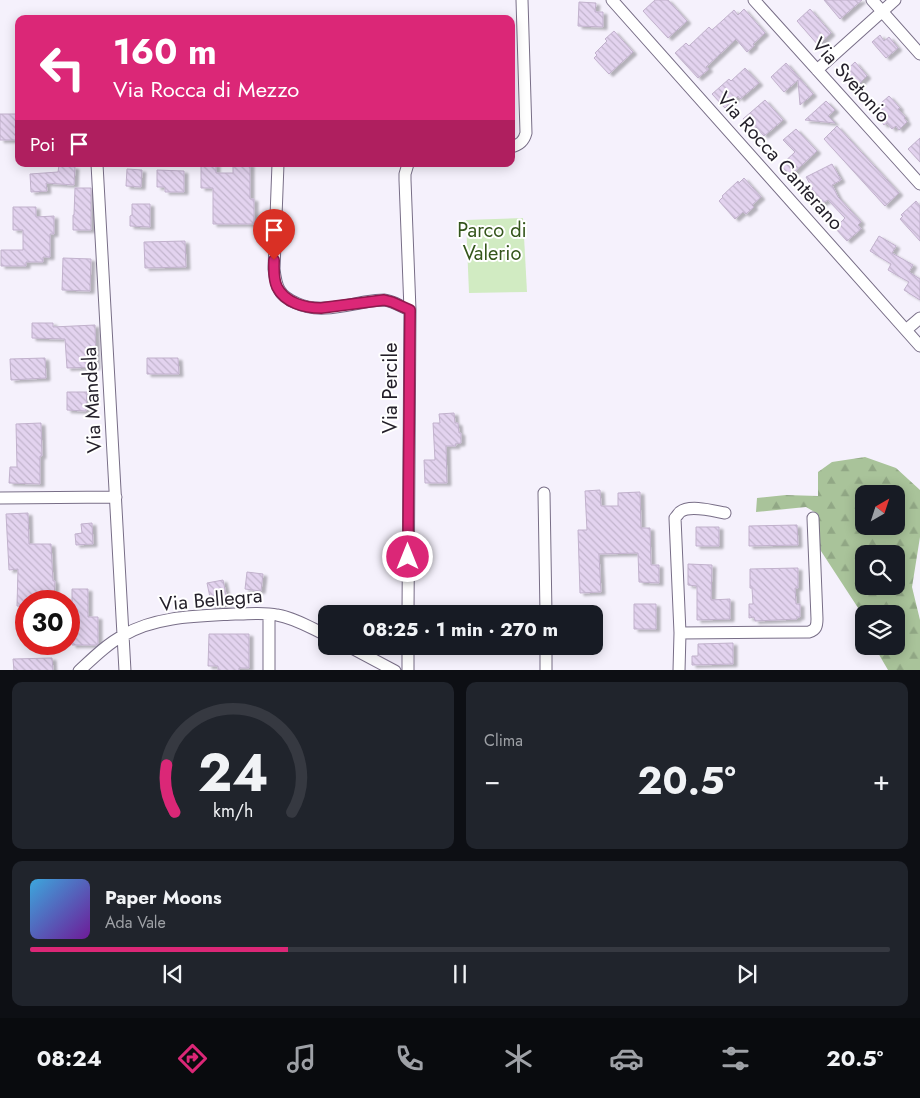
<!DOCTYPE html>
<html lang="it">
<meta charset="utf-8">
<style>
body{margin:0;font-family:Jost,sans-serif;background:#20242c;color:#f1f3f6;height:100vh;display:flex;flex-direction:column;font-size:19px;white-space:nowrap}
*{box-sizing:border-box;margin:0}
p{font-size:16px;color:#9ea1a6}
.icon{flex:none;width:28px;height:28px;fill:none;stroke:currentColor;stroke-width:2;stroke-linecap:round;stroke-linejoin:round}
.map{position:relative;height:670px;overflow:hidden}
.side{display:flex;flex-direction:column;gap:12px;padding:12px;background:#0d0f14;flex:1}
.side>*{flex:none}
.guide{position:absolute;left:15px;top:15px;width:500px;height:152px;border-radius:10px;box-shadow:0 2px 12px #0003;background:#db2777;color:#fff;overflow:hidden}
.needle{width:32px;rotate:39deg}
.buttons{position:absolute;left:855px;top:485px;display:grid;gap:10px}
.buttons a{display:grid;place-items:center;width:50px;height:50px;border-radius:10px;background:#171b24;box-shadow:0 2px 12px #0003;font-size:25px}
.speed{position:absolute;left:15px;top:590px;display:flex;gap:10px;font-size:25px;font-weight:700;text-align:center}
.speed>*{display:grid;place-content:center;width:65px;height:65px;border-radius:50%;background:#171b24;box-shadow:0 2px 12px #0003;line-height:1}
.speed .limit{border:8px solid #d22;background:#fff;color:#111}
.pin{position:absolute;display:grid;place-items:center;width:42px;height:42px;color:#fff;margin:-51px -21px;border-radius:50% 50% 50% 0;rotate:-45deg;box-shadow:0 0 5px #0007}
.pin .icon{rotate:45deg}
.me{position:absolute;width:55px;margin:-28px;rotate:0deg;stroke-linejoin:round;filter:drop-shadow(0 0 4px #0008)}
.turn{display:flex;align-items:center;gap:18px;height:105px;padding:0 15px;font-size:22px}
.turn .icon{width:65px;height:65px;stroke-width:2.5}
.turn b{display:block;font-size:35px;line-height:42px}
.then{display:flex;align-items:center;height:48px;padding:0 15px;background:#0003;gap:10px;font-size:19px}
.big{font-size:38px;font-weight:700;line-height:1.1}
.side .tile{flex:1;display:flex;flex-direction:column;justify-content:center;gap:8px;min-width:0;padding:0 18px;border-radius:10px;background:#20242c}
.side .dial{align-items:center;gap:0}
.dial svg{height:130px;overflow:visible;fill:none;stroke:#363941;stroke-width:7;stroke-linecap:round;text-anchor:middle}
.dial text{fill:#f1f3f6;stroke:none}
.song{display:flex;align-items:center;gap:15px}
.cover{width:60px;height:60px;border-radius:8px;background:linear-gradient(135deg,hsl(200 70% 55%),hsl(280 70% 35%))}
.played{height:5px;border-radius:2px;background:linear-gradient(90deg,#db2777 30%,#363941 30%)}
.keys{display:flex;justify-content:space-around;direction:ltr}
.heat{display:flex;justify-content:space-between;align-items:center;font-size:28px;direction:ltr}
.side .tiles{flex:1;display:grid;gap:12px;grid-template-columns:1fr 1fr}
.tile:last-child{grid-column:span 2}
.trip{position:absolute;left:318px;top:605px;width:285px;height:50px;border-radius:10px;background:#171b24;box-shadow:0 2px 12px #0003;font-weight:700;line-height:50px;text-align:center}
.menu{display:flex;height:80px;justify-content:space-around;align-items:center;background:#090b0e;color:#9ea1a6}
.menu .icon{width:35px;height:35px}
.menu .active{color:#db2777}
.menu b{font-size:22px;color:#f1f3f6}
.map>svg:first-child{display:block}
.forest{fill:url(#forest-firs);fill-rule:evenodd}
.green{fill:#d1ebc2}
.building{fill:url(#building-back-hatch);stroke:#c1b1cc;filter:url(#shadow)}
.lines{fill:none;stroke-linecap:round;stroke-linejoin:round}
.minor-casing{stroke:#786e87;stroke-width:13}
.minor{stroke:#fff;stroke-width:11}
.route-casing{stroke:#8e194d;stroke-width:12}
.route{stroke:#db2777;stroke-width:9}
.labels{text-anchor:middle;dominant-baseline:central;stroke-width:4;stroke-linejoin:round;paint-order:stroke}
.street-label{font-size:20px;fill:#231f29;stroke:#fff}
.park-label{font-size:20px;fill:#35561c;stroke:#fff}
</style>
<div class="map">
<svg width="920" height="671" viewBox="0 0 920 671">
<defs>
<pattern id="forest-firs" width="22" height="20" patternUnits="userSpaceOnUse" patternTransform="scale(1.25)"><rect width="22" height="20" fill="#a9c39a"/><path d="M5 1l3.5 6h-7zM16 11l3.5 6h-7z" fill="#91a785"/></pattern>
<pattern id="building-back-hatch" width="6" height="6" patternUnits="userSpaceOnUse" patternTransform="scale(1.25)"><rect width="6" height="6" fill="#e3d3ef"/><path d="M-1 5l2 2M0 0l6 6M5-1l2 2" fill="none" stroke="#c2b5cd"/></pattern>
<filter id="shadow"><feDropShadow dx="4" dy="2.5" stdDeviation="1" flood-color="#0004"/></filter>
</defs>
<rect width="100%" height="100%" fill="#f5f1fc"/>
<path class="forest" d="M 865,457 L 896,468 L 920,490 L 920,537 L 912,587 L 920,620 L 920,670 L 888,670 L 874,646 L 896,646 L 896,614 L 864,614 L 864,617 L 819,548 L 818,514 L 806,507 L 756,512 L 757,498 L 786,495 L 818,496 L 818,472 L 832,462 ZM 864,494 L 896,494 L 896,526 L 864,526 ZM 864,554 L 896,554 L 896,586 L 864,586 Z"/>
<path class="green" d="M 523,218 L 527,292 L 469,293 L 466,220 Z"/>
<path class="building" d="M 655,0 L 668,0 L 687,21 L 668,38 L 643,11 Z
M 824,0 L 862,0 L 840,19 Z
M 579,2 L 596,3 L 595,12 L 603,12 L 603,27 L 578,26 Z
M 744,9 L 765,33 L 753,44 L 754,46 L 747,52 L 736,39 L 706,67 L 709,69 L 698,78 L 675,53 L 686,43 L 689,46 L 709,27 L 712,30 L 734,10 L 738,15 Z
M 810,9 L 831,33 L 818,45 L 797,21 Z
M 614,31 L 633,52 L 609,74 L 594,58 L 597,55 L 595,53 L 607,41 L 605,39 Z
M 880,35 L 884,41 L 889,37 L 898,48 L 886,58 L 872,42 Z
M 855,62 L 867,76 L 854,89 L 841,75 Z
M 786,63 L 813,94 L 800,105 L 798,80 L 784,92 L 771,77 Z
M 745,68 L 759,83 L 740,99 L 738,96 L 725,108 L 712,94 L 729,79 L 731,81 Z
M 889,96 L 900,108 L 898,109 L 905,117 L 904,118 L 907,122 L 899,130 L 896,126 L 892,129 L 887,123 L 884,125 L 872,111 Z
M 765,100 L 783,120 L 764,136 L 756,127 L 753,130 L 743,119 Z
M 826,101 L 835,110 L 828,116 L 835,123 L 805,120 Z
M 0,114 L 19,114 L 19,140 L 0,140 Z
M 837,126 L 899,193 L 885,206 L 824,139 Z
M 796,129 L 817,151 L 789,177 L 779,167 L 795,152 L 783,140 Z
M 920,138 L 920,162 L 908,149 Z
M 201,164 L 216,164 L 216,173 L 233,173 L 233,164 L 250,164 L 250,199 L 254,199 L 254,224 L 213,224 L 213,188 L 201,188 Z
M 832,164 L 841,180 L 832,185 L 838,197 L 861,222 L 858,225 L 861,229 L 847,241 L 835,228 L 845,218 L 828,200 L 814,207 L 806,193 L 813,189 L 806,177 Z
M 59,165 L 75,167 L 74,185 L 46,183 L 47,191 L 31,192 L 30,174 L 58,172 Z
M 127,169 L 142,170 L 141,187 L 126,186 Z
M 157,170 L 184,171 L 184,192 L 165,192 L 165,187 L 157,187 Z
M 744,178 L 761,197 L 752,205 L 754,207 L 746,214 L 743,212 L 735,219 L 719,201 L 723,197 L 722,196 L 738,181 L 739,183 Z
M 75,188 L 91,188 L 91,230 L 73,230 L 73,215 L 74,215 Z
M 916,201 L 920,206 L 920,241 L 900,219 L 903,216 L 901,215 Z
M 132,204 L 150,204 L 150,227 L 130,226 L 130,216 L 132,215 Z
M 13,207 L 36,207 L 36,217 L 54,216 L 54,234 L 50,234 L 50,257 L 43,257 L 43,262 L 26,262 L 26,266 L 1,266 L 1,250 L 23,250 L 23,230 L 13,230 Z
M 879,236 L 896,246 L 892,253 L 913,265 L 909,272 L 920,279 L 920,300 L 904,290 L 909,282 L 888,270 L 891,264 L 870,251 Z
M 185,241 L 186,267 L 145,268 L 144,242 Z
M 63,258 L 91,259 L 90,291 L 62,290 Z
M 32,323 L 53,323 L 53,327 L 95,325 L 96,367 L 67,368 L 65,339 L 32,338 Z
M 45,358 L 46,378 L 11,380 L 10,359 Z
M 147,358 L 178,358 L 179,374 L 147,374 Z
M 67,392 L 87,392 L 86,411 L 67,410 Z
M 454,413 L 455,423 L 458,423 L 459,433 L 461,433 L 461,443 L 455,444 L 456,446 L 446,446 L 447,483 L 425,483 L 424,460 L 435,460 L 433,423 L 440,423 L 439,414 Z
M 41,423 L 42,456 L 40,456 L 40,484 L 9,483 L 10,467 L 17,467 L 16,424 Z
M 600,490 L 601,506 L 618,506 L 618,493 L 640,492 L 641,528 L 650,528 L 651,565 L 659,565 L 659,583 L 639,582 L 638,553 L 599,554 L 601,592 L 580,593 L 578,530 L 587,530 L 585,491 Z
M 28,513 L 29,544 L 51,544 L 53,581 L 55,581 L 54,601 L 26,601 L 26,607 L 17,606 L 18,569 L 9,570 L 6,514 Z
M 92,523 L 93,544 L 76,545 L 75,534 L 82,533 L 81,524 Z
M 797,525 L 798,545 L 749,546 L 749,526 Z
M 696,527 L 719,527 L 719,546 L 696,546 Z
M 688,564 L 712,565 L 711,600 L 730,599 L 730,619 L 697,620 L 697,586 L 688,585 Z
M 798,568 L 798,588 L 795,588 L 796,604 L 800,604 L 800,617 L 797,617 L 797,619 L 755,621 L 754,617 L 749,618 L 749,604 L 753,604 L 752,588 L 750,588 L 750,569 Z
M 247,572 L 263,574 L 261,591 L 245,589 Z
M 223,580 L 228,604 L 212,607 L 207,583 Z
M 72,589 L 88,589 L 88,617 L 98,617 L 98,644 L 96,645 L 72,645 Z
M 634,604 L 656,604 L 656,629 L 634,629 Z
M 209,634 L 249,634 L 249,668 L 239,668 L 239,671 L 218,671 L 218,666 L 208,666 Z
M 733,643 L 733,664 L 692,665 L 692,656 L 698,656 L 698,644 Z
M 52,658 L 53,671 L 14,671 L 13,659 Z"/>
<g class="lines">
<defs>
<path id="minor" d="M 612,0 L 920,346
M 754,0 L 920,184
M 872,0 L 920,54
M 817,70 L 895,0
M 511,147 C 520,145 524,141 526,133 L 522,0
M 97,164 L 125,671
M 278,164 L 274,269 C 276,287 279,296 296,303 C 317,313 342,306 365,302 C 371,301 378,300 384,300 C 394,301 401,307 410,310
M 408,164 L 405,174 L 405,180 L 410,310 L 408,614
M 906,330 L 920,318
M 544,493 L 546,614
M 0,498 L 116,497
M 269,614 L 269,671
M 680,633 L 809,632 C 816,630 817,626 817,619 L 813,518
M 348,646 L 395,671
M 546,646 L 546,671
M 79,671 C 93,658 107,644 124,635 C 156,616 199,616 235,614 C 249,614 264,612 277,615 C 295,618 311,628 326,635
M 408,671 L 408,646
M 679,671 L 680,633 L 675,518 C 677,516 678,514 680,512 C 690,504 714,511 725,513"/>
</defs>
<use href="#minor" class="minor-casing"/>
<use href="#minor" class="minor"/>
</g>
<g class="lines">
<defs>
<path id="route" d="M 274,260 C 274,268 273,279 277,287 C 285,303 305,308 321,308 L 384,300 L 392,302 L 410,310 L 408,557"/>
</defs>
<use href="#route" class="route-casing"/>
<use href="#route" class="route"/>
</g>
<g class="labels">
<g class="street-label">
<text transform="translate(851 80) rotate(48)">Via Svetonio</text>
<text transform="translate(780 161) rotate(48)">Via Rocca Canterano</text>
<text transform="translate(390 388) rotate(-90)">Via Percile</text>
<text transform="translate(92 400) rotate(-93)">Via Mandela</text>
<text transform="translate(211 600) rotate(-5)">Via Bellegra</text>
</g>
<g class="park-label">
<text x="492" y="230">Parco di<tspan x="492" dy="23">Valerio</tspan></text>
</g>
</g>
</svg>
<div class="buttons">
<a><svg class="needle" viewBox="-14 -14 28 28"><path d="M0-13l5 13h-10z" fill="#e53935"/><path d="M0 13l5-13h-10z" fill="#9ea1a6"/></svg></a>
<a><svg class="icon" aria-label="search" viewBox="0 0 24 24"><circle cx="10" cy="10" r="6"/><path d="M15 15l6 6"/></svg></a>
<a><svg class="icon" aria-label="layers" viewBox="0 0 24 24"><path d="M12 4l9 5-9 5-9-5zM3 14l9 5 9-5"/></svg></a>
</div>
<div class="speed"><div class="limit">30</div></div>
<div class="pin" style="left:274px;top:260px;background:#d93025"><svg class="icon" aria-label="arrive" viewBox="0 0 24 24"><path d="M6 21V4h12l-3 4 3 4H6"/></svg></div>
<svg class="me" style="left:408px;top:557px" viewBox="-20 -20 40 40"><circle r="17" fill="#db2777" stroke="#fff" stroke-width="3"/><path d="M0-11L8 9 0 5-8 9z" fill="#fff"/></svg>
<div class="trip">08:25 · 1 min · 270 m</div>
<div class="guide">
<div class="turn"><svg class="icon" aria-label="left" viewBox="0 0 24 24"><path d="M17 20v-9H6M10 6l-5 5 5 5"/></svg><div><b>160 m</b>Via Rocca di Mezzo</div></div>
<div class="then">Poi<svg class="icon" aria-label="arrive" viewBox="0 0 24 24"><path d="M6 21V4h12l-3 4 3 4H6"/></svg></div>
</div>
</div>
<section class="side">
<div class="tiles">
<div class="tile dial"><svg viewBox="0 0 100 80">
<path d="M14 69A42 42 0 1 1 86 69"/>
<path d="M14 69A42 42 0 0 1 9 40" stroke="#db2777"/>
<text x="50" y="56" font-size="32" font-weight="700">24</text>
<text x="50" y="72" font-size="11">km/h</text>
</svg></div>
<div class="tile"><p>Clima</p>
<div class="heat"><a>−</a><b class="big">20.5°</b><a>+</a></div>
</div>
<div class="tile">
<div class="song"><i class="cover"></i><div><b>Paper Moons</b><p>Ada Vale</p></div></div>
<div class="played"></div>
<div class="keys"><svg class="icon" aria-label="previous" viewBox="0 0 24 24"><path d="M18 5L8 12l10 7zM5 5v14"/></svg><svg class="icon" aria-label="pause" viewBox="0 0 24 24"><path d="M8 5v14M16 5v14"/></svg><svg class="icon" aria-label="next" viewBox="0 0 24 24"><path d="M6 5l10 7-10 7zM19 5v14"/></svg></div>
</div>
</div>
</section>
<nav class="menu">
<b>08:24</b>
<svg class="icon active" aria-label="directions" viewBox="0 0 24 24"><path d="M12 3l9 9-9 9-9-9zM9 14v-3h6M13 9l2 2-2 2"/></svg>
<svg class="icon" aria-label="music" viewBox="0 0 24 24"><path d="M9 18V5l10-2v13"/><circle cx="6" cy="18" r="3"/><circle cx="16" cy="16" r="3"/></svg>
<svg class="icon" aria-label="phone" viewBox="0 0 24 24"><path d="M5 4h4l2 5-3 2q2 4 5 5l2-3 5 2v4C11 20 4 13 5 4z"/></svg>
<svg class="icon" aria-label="climate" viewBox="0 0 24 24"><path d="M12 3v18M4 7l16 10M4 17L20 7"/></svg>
<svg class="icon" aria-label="car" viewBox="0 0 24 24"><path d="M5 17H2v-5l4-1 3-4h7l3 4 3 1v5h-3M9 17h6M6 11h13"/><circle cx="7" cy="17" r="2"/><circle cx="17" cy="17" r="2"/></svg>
<svg class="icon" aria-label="filters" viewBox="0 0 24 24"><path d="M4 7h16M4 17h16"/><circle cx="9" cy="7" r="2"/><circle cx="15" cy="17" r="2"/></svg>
<b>20.5°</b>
</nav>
